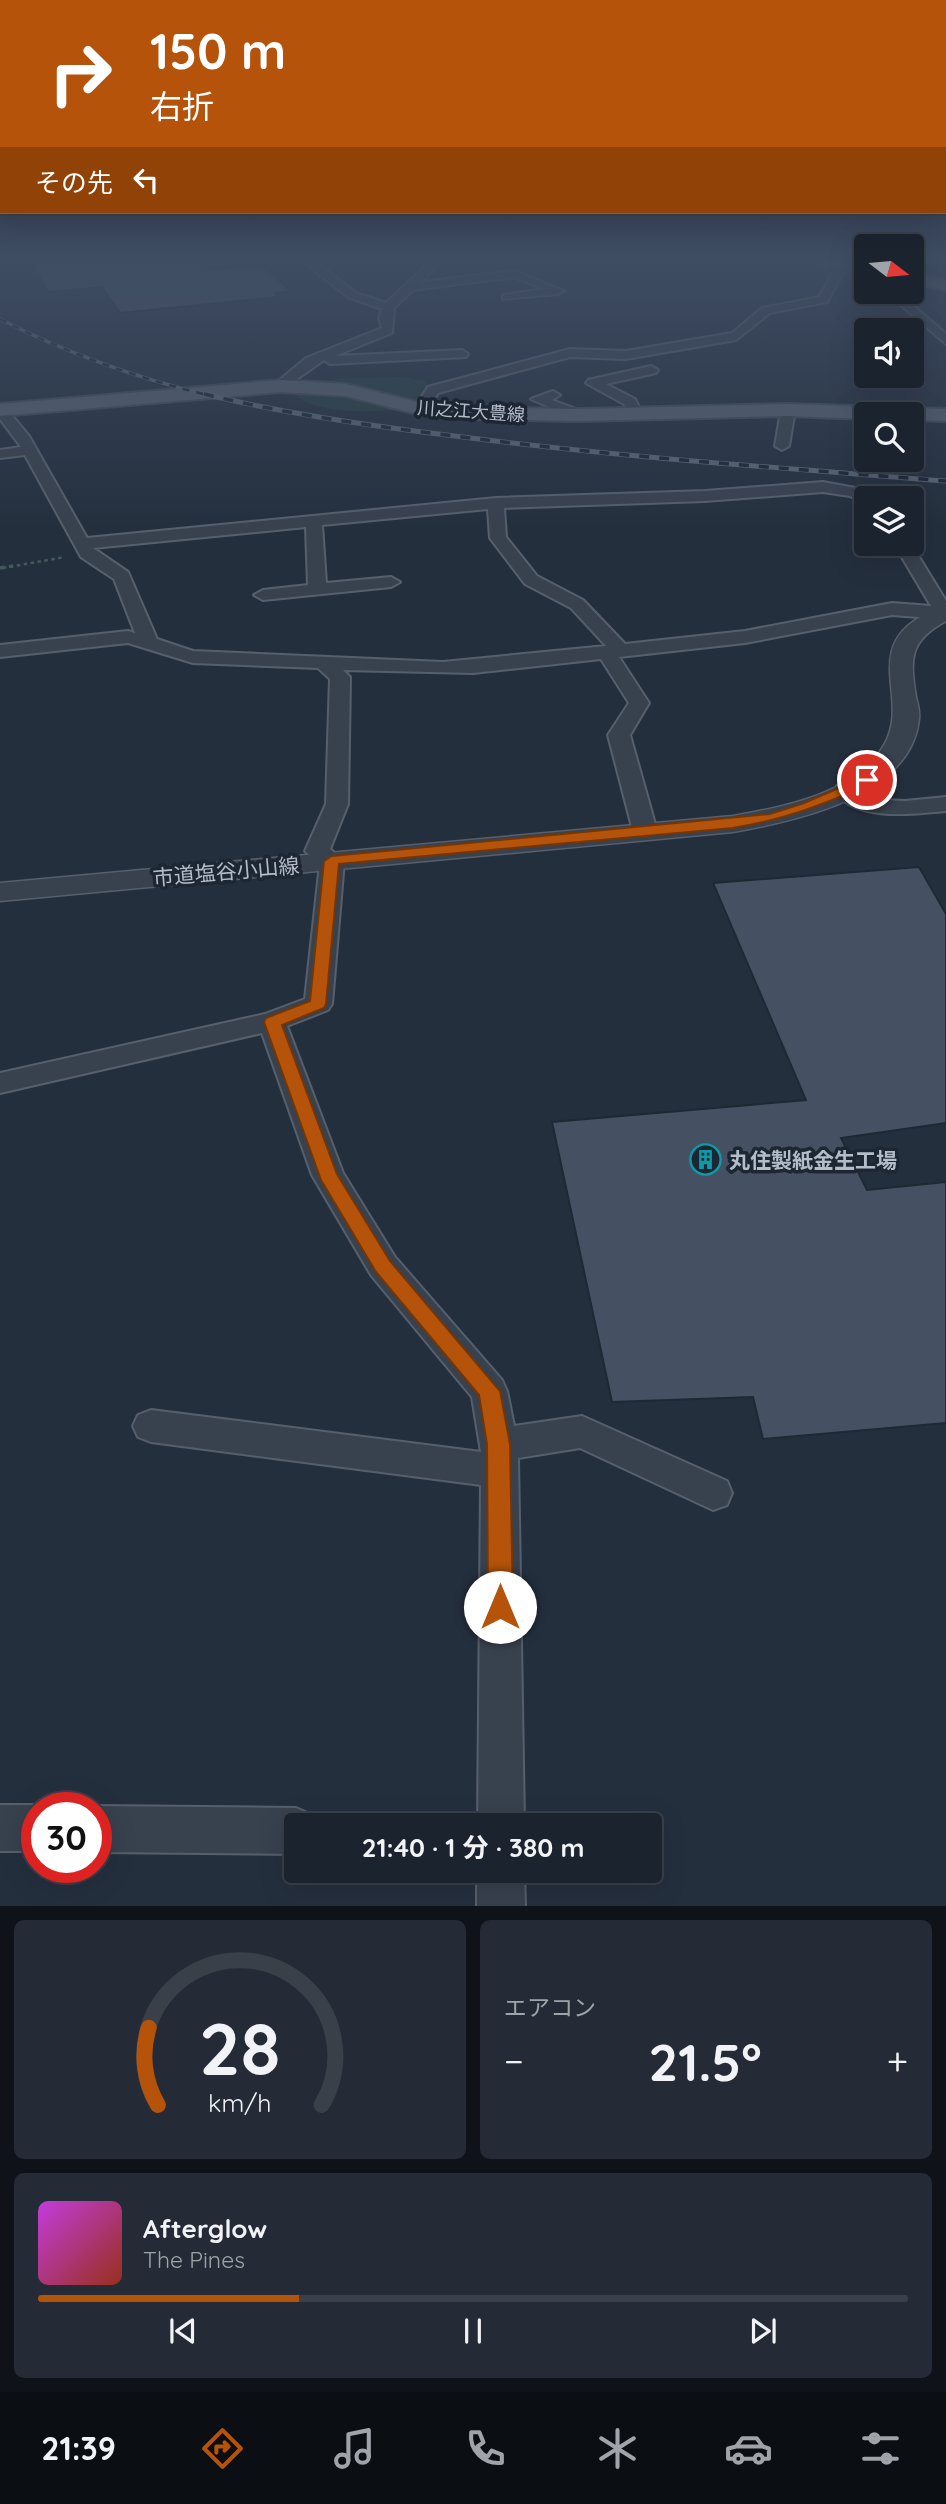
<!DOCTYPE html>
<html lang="ja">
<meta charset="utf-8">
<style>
body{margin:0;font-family:Quicksand,"Noto Sans JP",sans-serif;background:#242b36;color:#f1f3f6;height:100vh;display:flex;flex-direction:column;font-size:26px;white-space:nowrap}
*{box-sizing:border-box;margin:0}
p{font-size:23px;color:#a0a4aa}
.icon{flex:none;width:38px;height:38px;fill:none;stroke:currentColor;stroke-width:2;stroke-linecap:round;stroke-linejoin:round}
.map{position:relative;height:1906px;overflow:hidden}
.side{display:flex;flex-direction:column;gap:14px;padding:14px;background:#0f1319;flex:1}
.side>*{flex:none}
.top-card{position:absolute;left:0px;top:0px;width:947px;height:214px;box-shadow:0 7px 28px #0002,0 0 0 2px #39404a;background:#b45309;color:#fff;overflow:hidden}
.needle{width:46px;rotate:106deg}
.controls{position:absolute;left:854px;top:234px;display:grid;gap:14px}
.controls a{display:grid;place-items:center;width:70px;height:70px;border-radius:7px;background:#1b232e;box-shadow:0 7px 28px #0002,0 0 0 2px #39404a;font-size:35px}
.speed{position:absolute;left:21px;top:1792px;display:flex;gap:14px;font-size:35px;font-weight:700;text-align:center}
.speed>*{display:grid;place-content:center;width:91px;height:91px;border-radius:50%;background:#1b232e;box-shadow:0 7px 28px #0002,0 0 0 2px #39404a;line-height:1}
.speed .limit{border:10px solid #d22;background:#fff;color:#111}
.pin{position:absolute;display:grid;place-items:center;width:60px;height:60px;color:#fff;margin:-30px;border:4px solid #fff;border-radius:50%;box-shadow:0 2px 7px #0007}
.me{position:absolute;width:77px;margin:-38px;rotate:0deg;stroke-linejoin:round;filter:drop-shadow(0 0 5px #0008)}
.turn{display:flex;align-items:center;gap:24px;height:147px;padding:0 35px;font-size:32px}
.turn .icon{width:91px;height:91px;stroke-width:2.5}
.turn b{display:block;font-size:49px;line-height:60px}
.then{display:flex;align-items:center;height:66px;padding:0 35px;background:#0003;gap:14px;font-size:26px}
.big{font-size:52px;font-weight:700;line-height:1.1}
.side .tile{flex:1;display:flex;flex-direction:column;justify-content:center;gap:10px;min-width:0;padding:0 24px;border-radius:10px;background:#242b36}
.side .dial{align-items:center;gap:0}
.dial svg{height:182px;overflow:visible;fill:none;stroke:#39404a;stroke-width:7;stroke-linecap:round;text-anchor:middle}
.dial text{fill:#f1f3f6;stroke:none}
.song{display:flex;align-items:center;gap:21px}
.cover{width:84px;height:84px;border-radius:10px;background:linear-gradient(135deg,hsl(290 70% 55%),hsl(10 70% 35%))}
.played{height:7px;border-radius:4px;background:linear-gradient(90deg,#b45309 30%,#39404a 30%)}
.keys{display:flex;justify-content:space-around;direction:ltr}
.heat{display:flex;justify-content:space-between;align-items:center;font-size:38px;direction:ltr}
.side .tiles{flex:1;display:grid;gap:14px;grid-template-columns:1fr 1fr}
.tile:last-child{grid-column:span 2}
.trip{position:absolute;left:284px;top:1813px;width:378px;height:70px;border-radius:7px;background:#1b232e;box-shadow:0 7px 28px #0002,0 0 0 2px #39404a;font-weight:700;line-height:70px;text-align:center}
.tab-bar{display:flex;height:112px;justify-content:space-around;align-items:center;background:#0b0e12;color:#a0a4aa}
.tab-bar .icon{width:49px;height:49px}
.tab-bar .current{color:#b45309}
.tab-bar b{font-size:32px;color:#f1f3f6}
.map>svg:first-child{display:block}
.green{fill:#263c3f}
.building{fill:#455162;stroke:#1f2835;stroke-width:2}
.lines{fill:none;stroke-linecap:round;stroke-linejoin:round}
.minor-casing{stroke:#565f6c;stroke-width:4}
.tertiary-casing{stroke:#565f6c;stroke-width:3}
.primary-casing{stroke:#414a57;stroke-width:4}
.trunk-casing{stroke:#434c59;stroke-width:4}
.path-far1{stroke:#44595c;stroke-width:2.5;stroke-dasharray:3.5 3.5;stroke-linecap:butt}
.path{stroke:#44595c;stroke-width:3.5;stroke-dasharray:4.5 4.5;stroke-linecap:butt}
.minor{fill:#38414e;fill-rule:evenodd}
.tertiary{fill:#38414e;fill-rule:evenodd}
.primary{fill:#56606e;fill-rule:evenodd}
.trunk{fill:#656462;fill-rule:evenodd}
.rail-far1-casing{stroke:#5a6575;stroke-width:3.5}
.rail-casing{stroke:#5a6575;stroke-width:5}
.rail-far1{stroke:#1d2633;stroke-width:2.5;stroke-dasharray:7;stroke-linecap:butt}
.rail{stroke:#1d2633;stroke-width:3.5;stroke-dasharray:10;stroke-linecap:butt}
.route{fill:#b45309;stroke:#753606;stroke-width:2}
.labels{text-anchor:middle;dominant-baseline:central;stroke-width:7;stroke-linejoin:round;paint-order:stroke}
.far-street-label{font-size:18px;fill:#b4bcc9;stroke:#1d2633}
.street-label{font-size:21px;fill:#b4bcc9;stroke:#1d2633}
.poi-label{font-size:21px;font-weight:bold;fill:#b4bcc9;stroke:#1d2633;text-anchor:start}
</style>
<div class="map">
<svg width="946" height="1906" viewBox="0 0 946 1906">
<rect width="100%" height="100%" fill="#242f3e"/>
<path class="green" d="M 404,377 L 426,381 L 428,389 L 417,404 L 368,390 L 314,384 L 343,378 Z
M 293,392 L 366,401 L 398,409 C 372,413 309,414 293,392 Z"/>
<path class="building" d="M 30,261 L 202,261 L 211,270 L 262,265 L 291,291 L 275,293 L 278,297 L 120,313 L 102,287 L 48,292 Z
M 919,867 L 946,914 L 946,1123 L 841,1138 L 867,1190 L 946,1182 L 946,1423 L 763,1439 L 753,1397 L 612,1402 L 552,1122 L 806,1100 L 713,883 Z"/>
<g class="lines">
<defs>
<path id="minor" d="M 302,261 L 314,261 L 356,293 L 386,303 L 431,261 L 442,261 L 421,282 L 515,271 L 564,291 L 558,294 L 503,299 L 503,295 L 544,289 L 514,277 L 413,290 L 394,308 L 392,333 L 335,356 L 462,350 L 468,354 L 466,357 L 330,364 L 324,360 L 281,390 L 274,386 L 276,383 L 306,358 L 382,328 L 379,318 L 382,309 L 348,297 Z
M 839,262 L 848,264 L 827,302 L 770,313 L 736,340 L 626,359 L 570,357 L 438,393 L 426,412 L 416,412 L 414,409 L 428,387 L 570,349 L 626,351 L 732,333 L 762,308 L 819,297 Z
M 886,292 L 898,292 L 946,334 L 946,344 Z
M 651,366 L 658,370 L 656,373 L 606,384 L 635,399 L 642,413 L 640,416 L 630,416 L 624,404 L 586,383 L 588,380 Z
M 553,391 L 560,395 L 552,400 L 584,412 L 584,418 L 574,418 L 531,399 Z
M 0,406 L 5,407 L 29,436 L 87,538 L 496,498 L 705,491 L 823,482 L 861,489 L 874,499 L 866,499 L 866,504 L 850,496 L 823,492 L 705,501 L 504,508 L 506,537 L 537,576 L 583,600 L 625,644 L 745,631 L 892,603 L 931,606 L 894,544 L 911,544 L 946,601 L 944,619 L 892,615 L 745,643 L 619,657 L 649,703 L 630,735 L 657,831 L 653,836 L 637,836 L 633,831 L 608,735 L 629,703 L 601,659 L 473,673 L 343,670 L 350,677 L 348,804 L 330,849 L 344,861 L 332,1004 L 328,1010 L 287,1026 L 343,1173 L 395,1257 L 502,1380 L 507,1391 L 514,1426 L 582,1416 L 727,1481 L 732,1493 L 727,1505 L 713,1510 L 580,1448 L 518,1458 L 524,1825 L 478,1825 L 481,1485 L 151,1442 L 138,1437 L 133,1426 L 138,1415 L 151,1410 L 481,1452 L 472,1397 L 371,1275 L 312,1175 L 262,1033 L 0,1093 L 0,1073 L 265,1014 L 305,999 L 320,864 L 305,851 L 326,804 L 330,679 L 318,668 L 193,663 L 128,643 L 0,657 L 0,645 L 128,631 L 135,633 L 114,579 L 81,557 L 25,455 L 0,458 L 0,450 L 21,447 L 0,419 ZM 488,509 L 490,538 L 525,584 L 571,608 L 606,646 L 443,662 L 193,651 L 157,639 L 128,572 L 93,548 L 306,527 L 308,585 L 263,590 L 254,595 L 263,600 L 391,587 L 400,582 L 391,577 L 326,583 L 322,525 Z
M 788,406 L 795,410 L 789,446 L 782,450 L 775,446 L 781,410 Z
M 866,432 L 866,453 L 858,452 L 856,449 L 859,436 Z
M 845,784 L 883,800 L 905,801 L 946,797 L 946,811 C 915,814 855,822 834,791 L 837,786 Z
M 0,1805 L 37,1805 L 44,1808 L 37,1808 L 37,1851 L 0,1851 Z
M 96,1806 L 296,1808 L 312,1815 L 317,1825 L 296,1825 L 296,1854 L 96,1852 L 96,1808 L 92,1808 Z
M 477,1871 L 524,1871 L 525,1906 L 477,1906 Z"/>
<path id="tertiary" d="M 946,605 L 946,621 C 909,641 910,659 916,697 C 918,704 920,712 919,719 C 911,797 795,821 733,832 L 0,901 L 0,883 L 733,816 C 783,807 856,794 884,745 C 910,701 864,653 917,619 C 926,613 936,608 946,605 Z"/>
<path id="primary" d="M 281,380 L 346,384 L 421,403 L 472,407 L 579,409 L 788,404 L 946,409 L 946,421 L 912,420 L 912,415 L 866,415 L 866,419 L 788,416 L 579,421 L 472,419 L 421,415 L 346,396 L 281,392 L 0,416 L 0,404 Z"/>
<path id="trunk" d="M 819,261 L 850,261 L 866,264 L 866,274 L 822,264 Z
M 912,273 L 946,280 L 946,290 L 912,283 Z"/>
</defs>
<use href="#minor" class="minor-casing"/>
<use href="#tertiary" class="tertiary-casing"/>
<use href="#primary" class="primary-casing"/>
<use href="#trunk" class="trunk-casing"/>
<path class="path-far1" d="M 3,568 L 65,557"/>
<path class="path" d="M 0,568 L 13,566"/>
<use href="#minor" class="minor"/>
<use href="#tertiary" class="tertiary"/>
<use href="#primary" class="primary"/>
<use href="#trunk" class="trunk"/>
<defs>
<path id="rail-far1" d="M 0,319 C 68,354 137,378 211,396"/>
<path id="rail" d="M 204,394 C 286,414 371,426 455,436 C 618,457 782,468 946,481"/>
</defs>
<use href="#rail-far1" class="rail-far1-casing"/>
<use href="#rail" class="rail-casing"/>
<use href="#rail-far1" class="rail-far1"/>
<use href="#rail" class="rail"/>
</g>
<linearGradient id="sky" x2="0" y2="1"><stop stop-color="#141a22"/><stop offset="0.49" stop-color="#3f4d63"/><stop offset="1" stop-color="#3f4d63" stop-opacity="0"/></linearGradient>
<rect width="946" height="528" fill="url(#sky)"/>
<path class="route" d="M 867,776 L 872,777 L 872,783 C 826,804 783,820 733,828 L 339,864 L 326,1004 L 324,1008 L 282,1025 L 337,1174 L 390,1261 L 500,1391 L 510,1444 L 513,1607 L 509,1616 L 500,1619 L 492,1616 L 488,1607 L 487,1444 L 479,1395 L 376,1272 L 321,1180 L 264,1022 L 266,1018 L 310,1001 L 324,861 L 332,856 L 770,814 L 804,803 Z"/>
<defs>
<symbol id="building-ring" viewBox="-11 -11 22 22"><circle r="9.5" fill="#1d2633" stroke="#0f9aa8" stroke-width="1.5"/><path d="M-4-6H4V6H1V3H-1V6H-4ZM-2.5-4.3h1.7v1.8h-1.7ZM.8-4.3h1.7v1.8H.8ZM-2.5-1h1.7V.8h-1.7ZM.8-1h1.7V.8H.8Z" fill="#0f9aa8"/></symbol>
</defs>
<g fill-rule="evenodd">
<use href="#building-ring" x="688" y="1142" width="35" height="35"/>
</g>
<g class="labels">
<g class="far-street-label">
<text transform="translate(471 411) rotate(4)">川之江大豊線</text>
</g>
<g class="street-label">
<text transform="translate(226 871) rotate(-5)">市道塩谷小山線</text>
</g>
<g class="poi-label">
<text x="729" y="1160">丸住製紙金生工場</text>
</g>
</g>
</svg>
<div class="controls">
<a><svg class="needle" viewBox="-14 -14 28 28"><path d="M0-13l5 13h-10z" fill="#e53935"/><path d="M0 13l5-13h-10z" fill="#a0a4aa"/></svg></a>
<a><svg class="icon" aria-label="sound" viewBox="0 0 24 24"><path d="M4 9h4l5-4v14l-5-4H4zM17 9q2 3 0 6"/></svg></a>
<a><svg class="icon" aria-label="search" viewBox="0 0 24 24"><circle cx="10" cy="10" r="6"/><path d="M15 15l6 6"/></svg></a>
<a><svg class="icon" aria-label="layers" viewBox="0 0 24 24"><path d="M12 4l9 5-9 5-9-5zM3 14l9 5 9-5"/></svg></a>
</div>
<div class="speed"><div class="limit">30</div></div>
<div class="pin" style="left:867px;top:780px;background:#d93025"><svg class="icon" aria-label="arrive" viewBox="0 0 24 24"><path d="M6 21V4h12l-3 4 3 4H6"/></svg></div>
<svg class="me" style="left:500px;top:1607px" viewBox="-20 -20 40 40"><circle r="19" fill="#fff"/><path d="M0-13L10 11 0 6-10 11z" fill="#b45309"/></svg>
<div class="trip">21:40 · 1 分 · 380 m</div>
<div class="top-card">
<div class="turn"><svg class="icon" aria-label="right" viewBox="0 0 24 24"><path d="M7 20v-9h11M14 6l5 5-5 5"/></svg><div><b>150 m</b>右折</div></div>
<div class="then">その先<svg class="icon" aria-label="left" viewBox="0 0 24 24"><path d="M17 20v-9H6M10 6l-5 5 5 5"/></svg></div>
</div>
</div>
<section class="side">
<div class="tiles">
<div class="tile dial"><svg viewBox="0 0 100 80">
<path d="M14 69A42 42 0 1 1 86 69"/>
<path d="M14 69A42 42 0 0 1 10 35" stroke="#b45309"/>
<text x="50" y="56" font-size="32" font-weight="700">28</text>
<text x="50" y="72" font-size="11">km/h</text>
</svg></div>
<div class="tile"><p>エアコン</p>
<div class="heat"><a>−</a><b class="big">21.5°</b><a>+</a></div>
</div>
<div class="tile">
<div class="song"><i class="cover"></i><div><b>Afterglow</b><p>The Pines</p></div></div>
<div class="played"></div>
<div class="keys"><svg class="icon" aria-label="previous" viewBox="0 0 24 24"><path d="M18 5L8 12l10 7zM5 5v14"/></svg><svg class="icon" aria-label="pause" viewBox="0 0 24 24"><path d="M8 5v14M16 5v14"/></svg><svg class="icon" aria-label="next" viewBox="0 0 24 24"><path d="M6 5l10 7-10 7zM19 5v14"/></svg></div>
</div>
</div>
</section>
<nav class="tab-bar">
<b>21:39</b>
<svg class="icon current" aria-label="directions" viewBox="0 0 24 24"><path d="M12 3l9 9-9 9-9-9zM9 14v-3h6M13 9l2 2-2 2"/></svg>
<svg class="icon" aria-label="music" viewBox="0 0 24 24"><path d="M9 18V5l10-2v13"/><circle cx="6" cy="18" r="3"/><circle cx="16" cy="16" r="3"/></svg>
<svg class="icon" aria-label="phone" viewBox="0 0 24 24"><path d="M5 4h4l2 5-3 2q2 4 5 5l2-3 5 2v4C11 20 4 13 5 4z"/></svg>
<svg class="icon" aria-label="climate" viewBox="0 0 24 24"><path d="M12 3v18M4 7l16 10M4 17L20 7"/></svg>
<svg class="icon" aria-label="car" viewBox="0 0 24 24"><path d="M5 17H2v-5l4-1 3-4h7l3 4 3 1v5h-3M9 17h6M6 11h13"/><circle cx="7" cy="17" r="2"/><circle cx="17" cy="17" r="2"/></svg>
<svg class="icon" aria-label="filters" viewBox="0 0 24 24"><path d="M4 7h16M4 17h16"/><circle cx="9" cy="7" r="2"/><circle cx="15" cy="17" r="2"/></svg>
</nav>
